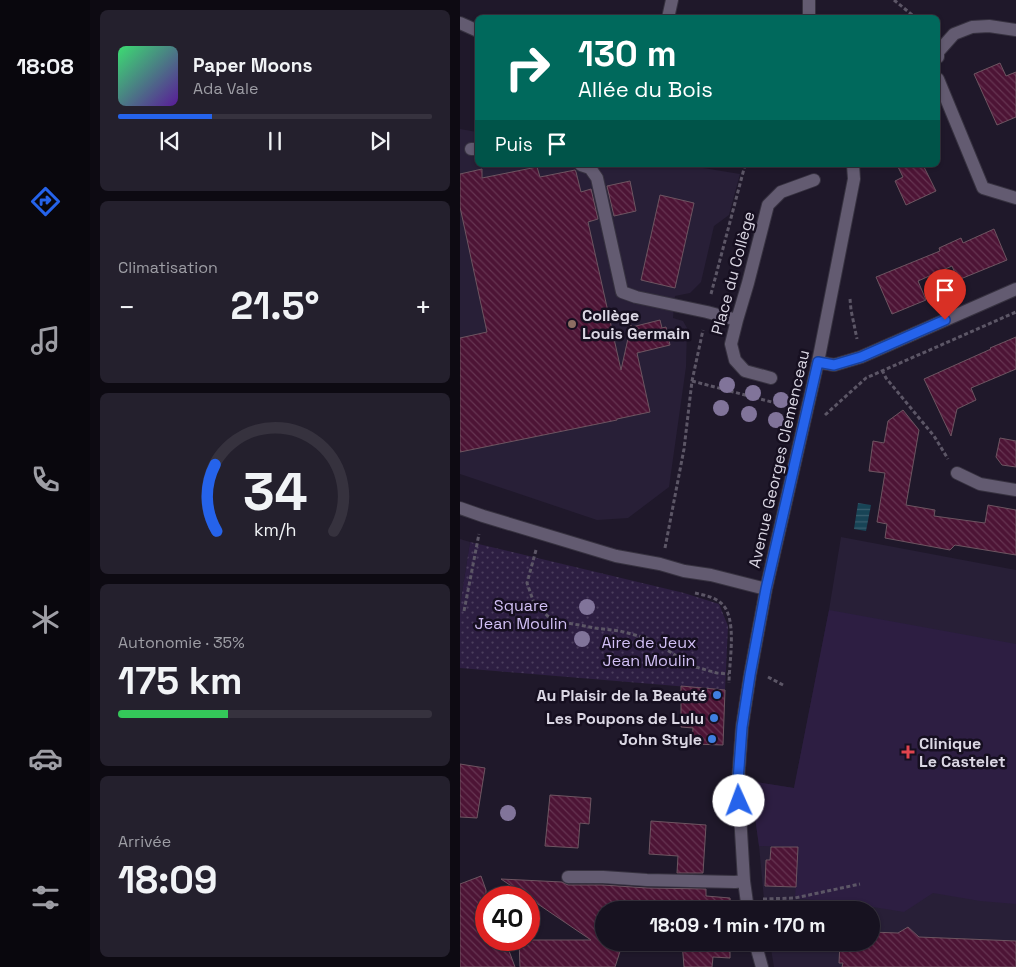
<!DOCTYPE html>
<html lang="fr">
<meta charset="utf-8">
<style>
body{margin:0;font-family:"Space Grotesk",sans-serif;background:#24202d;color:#f1f3f6;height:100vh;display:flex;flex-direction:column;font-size:19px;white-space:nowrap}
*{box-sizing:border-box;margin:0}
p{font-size:16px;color:#9e9ea5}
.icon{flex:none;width:28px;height:28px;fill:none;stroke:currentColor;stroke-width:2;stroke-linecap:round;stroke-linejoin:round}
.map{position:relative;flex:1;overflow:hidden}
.panel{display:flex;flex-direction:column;gap:10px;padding:10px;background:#0d0a12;width:370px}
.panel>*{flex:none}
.banner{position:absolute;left:15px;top:15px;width:465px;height:152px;border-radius:8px;box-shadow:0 1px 4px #0004,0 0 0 1px #36323e;background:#00695c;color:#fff;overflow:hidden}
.speed{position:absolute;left:15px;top:886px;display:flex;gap:10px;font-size:25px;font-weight:700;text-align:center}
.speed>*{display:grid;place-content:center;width:65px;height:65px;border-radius:50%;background:#171220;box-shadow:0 1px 4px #0004,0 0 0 1px #36323e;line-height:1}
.speed .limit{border:8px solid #d22;background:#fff;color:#111}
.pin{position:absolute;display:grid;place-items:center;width:42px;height:42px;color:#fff;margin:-51px -21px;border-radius:50% 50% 50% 0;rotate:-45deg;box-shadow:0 0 5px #0007}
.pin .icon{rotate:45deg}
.me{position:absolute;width:55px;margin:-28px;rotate:358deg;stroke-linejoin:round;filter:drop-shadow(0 0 4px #0008)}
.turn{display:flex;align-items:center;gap:18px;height:105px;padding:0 20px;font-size:22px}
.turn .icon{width:65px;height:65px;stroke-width:2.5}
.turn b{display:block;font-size:35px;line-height:42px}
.then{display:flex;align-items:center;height:48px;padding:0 20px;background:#0003;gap:10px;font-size:19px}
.big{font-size:38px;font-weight:600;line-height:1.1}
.panel .widget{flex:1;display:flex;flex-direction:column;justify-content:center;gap:8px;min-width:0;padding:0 18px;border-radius:8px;background:#24202d}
.panel .dial{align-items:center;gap:0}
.dial svg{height:130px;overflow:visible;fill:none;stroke:#36323e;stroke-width:7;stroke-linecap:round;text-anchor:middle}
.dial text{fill:#f1f3f6;stroke:none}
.song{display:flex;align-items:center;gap:15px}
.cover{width:60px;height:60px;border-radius:8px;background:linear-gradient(135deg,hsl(140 70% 55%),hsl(270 70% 35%))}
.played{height:5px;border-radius:2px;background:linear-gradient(90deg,#2563eb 30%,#36323e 30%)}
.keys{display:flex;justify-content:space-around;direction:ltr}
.heat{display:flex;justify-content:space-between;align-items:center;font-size:28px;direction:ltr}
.charge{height:8px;border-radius:4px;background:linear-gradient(90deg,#34c759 35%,#36323e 0)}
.trip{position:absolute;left:135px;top:901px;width:285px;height:50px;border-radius:25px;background:#171220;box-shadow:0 1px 4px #0004,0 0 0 1px #36323e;font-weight:600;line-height:50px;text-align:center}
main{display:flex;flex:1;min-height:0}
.dock{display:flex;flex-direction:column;width:90px;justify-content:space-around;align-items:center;background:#09070d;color:#9e9ea5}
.dock .icon{width:35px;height:35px}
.dock .selected{color:#2563eb}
.dock b{font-size:22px;color:#f1f3f6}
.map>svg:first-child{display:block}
.built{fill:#281f37}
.park{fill:url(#park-dots)}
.garden{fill:#2d1e42}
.water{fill:url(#water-rules)}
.building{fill:url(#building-back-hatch);stroke:#6d5561}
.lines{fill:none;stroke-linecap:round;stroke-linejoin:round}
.minor-casing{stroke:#373240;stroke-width:14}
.path{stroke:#5c5666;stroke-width:3;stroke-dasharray:4 2.5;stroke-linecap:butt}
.minor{stroke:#635b71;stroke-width:12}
.tree{fill:#81749a}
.route-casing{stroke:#184099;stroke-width:12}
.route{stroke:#2563eb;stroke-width:9}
.education-dot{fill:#8d6e63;stroke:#160f20;stroke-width:2}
.shop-dot{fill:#3f7fe0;stroke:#160f20;stroke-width:2}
.health-dot{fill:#e0444e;stroke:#160f20;stroke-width:2}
.labels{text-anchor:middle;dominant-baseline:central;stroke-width:5;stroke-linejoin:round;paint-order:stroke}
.street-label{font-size:16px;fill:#dbd7e4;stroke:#160f20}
.poi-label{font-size:16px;font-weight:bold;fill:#dbd7e4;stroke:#160f20;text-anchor:end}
.park-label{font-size:16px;fill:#d2c0f5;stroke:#160f20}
</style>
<main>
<nav class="dock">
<b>18:08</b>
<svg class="icon selected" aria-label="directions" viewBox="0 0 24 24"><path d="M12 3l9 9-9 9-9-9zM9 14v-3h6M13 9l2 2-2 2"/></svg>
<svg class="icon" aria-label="music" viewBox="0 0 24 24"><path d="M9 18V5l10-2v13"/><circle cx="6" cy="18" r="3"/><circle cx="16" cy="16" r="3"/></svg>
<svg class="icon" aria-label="phone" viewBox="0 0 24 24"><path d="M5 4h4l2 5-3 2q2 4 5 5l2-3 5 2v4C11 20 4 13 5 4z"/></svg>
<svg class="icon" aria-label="climate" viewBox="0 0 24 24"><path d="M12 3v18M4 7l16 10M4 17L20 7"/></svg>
<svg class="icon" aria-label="car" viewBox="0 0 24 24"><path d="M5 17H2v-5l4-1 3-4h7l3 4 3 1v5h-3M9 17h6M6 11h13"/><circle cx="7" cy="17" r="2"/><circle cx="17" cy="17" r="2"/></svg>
<svg class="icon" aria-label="filters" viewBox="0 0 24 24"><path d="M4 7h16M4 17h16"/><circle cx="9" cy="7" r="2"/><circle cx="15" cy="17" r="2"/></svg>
</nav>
<section class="panel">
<div class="widget">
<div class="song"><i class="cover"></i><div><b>Paper Moons</b><p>Ada Vale</p></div></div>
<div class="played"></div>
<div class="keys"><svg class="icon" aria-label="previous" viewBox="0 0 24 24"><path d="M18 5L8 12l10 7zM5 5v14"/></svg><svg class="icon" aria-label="pause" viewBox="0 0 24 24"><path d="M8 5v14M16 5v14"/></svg><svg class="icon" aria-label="next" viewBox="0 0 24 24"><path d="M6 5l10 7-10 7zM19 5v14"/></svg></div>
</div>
<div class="widget"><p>Climatisation</p>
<div class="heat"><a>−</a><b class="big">21.5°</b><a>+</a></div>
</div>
<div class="widget dial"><svg viewBox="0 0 100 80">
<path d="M14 69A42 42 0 1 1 86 69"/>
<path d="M14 69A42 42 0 0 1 13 28" stroke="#2563eb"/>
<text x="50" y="56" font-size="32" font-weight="700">34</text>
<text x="50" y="72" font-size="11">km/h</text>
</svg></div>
<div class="widget"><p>Autonomie · 35%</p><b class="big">175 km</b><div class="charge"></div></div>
<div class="widget"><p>Arrivée</p><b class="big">18:09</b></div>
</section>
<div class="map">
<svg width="556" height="967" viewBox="0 0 556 967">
<defs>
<pattern id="park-dots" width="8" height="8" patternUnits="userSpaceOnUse" patternTransform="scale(1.25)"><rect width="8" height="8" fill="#2d1e42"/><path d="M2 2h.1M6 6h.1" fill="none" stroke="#4b3e5d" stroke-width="1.8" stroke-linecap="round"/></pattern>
<pattern id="water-rules" width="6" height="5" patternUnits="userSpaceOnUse" patternTransform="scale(1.25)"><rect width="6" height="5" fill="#184456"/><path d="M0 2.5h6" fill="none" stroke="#395e6e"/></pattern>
<pattern id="building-back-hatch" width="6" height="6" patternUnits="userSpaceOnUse" patternTransform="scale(1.25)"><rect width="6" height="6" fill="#4d1435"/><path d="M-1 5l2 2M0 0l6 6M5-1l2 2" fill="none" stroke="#663552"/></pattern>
</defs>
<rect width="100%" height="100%" fill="#1f182a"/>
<path class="built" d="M 0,129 L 17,132 L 18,165 L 225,165 L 280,174 L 269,215 L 254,226 L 241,282 L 230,293 L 215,296 L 213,318 L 223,321 L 227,328 L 226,367 L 209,487 L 168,518 L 137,520 L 0,474 Z
M 381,537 L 556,570 L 556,967 L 314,967 L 310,943 L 411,942 L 411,910 L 305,910 L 299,846 L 290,781 L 334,788 L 369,610 Z
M 0,539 L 10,542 L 0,606 Z"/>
<path class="park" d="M 10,542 L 224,593 L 259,604 L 268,626 L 265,690 L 0,668 L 0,606 Z"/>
<path class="garden" d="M 369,610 L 556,644 L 556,904 L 520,901 L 473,893 L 444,912 L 394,904 L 335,898 L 338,847 L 299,846 L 290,781 L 334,788 Z"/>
<path class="water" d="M 398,503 L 411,505 L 406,531 L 394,529 Z"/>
<path class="building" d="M 540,63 L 546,76 L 556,72 L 556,117 L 537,125 L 514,74 Z
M 437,165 L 463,165 L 476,191 L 446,205 L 435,181 L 443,177 Z
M 77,167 L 80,177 L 115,170 L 116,172 L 121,192 L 131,189 L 138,219 L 128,222 L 161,370 L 171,325 L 172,327 L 200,320 L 202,328 L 206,327 L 210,345 L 177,353 L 190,412 L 157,419 L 157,420 L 0,452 L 0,338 L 27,332 L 0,207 L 0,174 L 22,169 L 22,178 Z
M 170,181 L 176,211 L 154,216 L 147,186 Z
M 200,195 L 234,203 L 215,288 L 181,280 Z
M 534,229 L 547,260 L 498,280 L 492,266 L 458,281 L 466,300 L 432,314 L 416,277 L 480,251 L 479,248 L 501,238 L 503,243 Z
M 556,337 L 556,369 L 511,388 L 516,400 L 497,409 L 491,436 L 464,379 L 531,349 L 530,348 Z
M 443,410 L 459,430 L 446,505 L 475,510 L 474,516 L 525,523 L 528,505 L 556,510 L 556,555 L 495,545 L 490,550 L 425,538 L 427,524 L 417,522 L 425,473 L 409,471 L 413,441 L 424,443 L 428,421 Z
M 540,438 L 556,441 L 556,467 L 542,465 L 536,457 Z
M 221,686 L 265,690 L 263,745 L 232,744 L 233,728 L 221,727 Z
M 0,764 L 25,768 L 17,818 L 0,817 Z
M 90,795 L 131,798 L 129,824 L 120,823 L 118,848 L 85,846 Z
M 191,821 L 246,825 L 243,873 L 217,873 L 218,856 L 189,854 Z
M 311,847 L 338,847 L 336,887 L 305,886 L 306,860 L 310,860 Z
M 21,876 L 26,890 L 26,940 L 45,940 L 55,967 L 0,967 L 0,884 Z
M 41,879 L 102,882 L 108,885 L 143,885 L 187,888 L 246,889 L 246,896 L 270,898 L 271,910 L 144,910 L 144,942 L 163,942 L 155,967 L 60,967 L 59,940 L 131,940 Z
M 448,927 L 459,937 L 556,941 L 556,967 L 382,967 L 383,963 L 379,963 L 380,942 L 411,942 L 411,932 L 438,933 Z
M 222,942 L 270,942 L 270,958 L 253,957 L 252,967 L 224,967 Z"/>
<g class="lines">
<defs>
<path id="minor" d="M 349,0 L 349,18
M 208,18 L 212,0
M 0,23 L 18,31
M 478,57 L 478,52 L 494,34 L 512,27 L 529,26 L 556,30
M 478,79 L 523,188 L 556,198
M 11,149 L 18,149
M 121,165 L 130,168 L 137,178 L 162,292 L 176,297 L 247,312 L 277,320
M 358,362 L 374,365 L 401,357 L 556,289
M 311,378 L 285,371 L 275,360 L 271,344 L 277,320 L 288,283 L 308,205 L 321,192 L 354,180
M 497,473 L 520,484 L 556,490
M 0,508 L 23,516 L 156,556 L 200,564 L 224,571 L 251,575 L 306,589
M 108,877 L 143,877 L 187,880 L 275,882 L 284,881
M 288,910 L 284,881 L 278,781 L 282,727 L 290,675 L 306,589 L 358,362 L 394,179 L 393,165
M 295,942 L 302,967"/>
</defs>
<use href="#minor" class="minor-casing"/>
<path class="path" d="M 434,0 L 456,18
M 251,294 L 285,165
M 390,299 L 391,310 L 397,339
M 422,370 L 426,378 L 474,436 L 488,459
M 232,381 L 323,405
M 365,415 L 406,378 L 556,312
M 205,548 L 224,449 L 232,381 L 243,330
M 76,550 L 67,583 L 74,603 L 92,620 L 135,628 L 160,631 L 190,639 L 232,666 L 257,673 L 269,674
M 235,593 C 244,595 254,597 261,603 C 278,617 269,662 269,683
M 4,611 L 19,534
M 308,677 L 325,686
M 303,899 L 335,898 L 400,884"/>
<use href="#minor" class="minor"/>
</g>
<g class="tree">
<circle cx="267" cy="385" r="8"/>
<circle cx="293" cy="393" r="8"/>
<circle cx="321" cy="400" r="8"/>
<circle cx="261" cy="408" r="8"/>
<circle cx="289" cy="414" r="8"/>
<circle cx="316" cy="420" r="8"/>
<circle cx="127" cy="607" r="8"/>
<circle cx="122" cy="639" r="8"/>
<circle cx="48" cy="813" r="8"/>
</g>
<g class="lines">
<defs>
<path id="route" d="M 279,801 L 278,781 L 282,727 L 290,675 L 306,589 L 358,362 L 374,365 L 401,357 L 485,320"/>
</defs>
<use href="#route" class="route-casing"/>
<use href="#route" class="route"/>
</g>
<circle class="education-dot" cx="112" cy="324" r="5"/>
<g class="shop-dot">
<circle cx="257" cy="695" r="5"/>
<circle cx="254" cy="718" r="5"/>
<circle cx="252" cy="739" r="5"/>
</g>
<path class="health-dot" d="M445.5 744.5h5v5h5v5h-5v5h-5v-5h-5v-5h5z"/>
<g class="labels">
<g class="street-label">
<text transform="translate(273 273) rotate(-75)">Place du Collège</text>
<text transform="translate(319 459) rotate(-77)">Avenue Georges Clemenceau</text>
</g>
<g class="poi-label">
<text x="122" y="315" text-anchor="start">Collège<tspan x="122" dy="18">Louis Germain</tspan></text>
<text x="247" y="695">Au Plaisir de la Beauté</text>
<text x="244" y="718">Les Poupons de Lulu</text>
<text x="242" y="739">John Style</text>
<text x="459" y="743" text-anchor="start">Clinique<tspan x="459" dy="18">Le Castelet</tspan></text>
</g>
<g class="park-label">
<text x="61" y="605">Square<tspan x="61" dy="18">Jean Moulin</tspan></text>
<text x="189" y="642">Aire de Jeux<tspan x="189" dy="18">Jean Moulin</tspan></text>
</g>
</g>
</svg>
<div class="speed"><div class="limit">40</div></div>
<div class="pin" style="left:485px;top:320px;background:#d93025"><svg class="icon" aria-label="arrive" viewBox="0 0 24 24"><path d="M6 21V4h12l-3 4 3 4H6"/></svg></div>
<svg class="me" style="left:279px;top:801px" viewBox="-20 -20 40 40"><circle r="19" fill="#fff"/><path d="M0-13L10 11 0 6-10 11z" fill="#2563eb"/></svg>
<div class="trip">18:09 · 1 min · 170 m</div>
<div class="banner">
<div class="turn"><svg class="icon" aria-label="right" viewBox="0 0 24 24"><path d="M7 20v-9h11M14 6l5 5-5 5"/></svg><div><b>130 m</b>Allée du Bois</div></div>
<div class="then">Puis<svg class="icon" aria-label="arrive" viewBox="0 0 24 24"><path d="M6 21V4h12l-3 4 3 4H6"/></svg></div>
</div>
</div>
</main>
